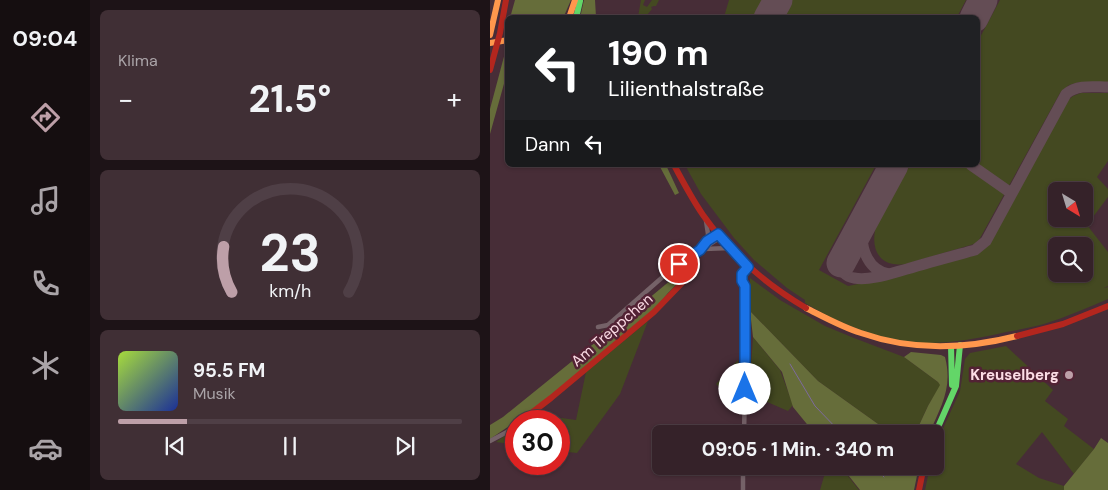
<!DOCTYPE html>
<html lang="de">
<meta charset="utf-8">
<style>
body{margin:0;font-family:"DM Sans",sans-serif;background:#402f35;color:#f1f3f6;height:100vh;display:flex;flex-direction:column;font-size:19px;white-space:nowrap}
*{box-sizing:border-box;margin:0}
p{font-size:16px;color:#aaa4a8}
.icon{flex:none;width:28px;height:28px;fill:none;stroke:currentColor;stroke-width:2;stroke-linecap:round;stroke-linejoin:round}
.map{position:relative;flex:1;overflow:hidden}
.sheet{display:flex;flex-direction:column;gap:10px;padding:10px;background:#1d1317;width:400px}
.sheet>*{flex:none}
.guide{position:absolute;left:15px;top:15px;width:475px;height:152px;border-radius:8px;box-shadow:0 1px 4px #0004,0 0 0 1px #4f3f46;background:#202124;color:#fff;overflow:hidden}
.needle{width:32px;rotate:142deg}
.controls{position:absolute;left:558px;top:182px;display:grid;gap:10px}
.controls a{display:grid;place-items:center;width:45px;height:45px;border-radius:8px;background:#352229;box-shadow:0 1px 4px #0004,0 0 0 1px #4f3f46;font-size:25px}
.speed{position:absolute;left:15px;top:410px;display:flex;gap:10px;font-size:25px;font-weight:700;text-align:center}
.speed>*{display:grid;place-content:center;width:65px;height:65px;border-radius:50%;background:#352229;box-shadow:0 1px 4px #0004,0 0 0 1px #4f3f46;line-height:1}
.speed .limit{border:8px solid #d22;background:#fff;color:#111}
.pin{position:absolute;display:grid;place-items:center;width:42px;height:42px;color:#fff;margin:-21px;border:2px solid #fff;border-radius:50%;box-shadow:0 1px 5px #0007}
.me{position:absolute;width:55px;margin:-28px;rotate:0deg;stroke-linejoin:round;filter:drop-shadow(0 0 4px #0008)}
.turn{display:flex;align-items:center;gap:18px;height:105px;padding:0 20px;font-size:22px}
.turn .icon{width:65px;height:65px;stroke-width:2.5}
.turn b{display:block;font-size:35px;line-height:42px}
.then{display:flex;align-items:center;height:48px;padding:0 20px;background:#0003;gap:10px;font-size:19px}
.big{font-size:38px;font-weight:700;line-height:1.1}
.sheet .widget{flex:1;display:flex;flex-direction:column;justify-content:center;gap:8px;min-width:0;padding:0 18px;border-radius:8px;background:#402f35}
.sheet .dial{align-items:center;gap:0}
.dial svg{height:130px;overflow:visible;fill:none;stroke:#4f3f46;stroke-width:7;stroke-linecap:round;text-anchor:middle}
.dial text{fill:#f1f3f6;stroke:none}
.song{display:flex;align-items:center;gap:15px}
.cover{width:60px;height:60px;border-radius:8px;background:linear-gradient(135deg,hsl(80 70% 55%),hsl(230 70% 35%))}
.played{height:5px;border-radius:2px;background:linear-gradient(90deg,#bd9fa8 20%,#4f3f46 20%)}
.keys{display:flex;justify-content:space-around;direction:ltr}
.heat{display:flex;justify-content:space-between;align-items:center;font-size:28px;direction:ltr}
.trip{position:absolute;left:162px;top:425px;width:292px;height:50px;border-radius:8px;background:#352229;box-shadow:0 1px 4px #0004,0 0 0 1px #4f3f46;font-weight:700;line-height:50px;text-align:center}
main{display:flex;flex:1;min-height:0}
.tabs{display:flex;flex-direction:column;width:90px;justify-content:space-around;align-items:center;background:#150e10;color:#aaa4a8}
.tabs .icon{width:35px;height:35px}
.tabs .on{color:#bd9fa8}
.tabs b{font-size:22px;color:#f1f3f6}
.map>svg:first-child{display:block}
.green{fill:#444921;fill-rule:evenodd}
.forest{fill:#666d3a}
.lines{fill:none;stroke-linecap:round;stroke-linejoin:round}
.stream{stroke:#7d6a9d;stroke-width:1}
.taxiway{stroke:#644d55;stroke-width:11}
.runway{stroke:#644d55;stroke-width:29}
.street{stroke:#756268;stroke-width:4.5}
.fast{stroke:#63d668;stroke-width:6}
.slow{stroke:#ff974d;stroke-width:6}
.jam{stroke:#b3261e;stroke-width:6}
.route-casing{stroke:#114b97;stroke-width:12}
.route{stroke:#1a73e8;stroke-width:9}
.poi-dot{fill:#bd9fa8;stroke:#522234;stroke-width:2}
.labels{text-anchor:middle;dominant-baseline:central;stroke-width:5;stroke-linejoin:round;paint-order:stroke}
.street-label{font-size:15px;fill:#fcdce5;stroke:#522234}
.poi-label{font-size:15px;font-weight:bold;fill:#fcdce5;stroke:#522234;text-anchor:end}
</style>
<main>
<nav class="tabs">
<b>09:04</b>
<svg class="icon on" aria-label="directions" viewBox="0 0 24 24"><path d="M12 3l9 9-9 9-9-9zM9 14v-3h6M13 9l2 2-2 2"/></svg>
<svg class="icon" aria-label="music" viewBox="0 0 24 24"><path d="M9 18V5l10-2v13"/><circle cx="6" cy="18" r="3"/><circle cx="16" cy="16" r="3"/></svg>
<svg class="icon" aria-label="phone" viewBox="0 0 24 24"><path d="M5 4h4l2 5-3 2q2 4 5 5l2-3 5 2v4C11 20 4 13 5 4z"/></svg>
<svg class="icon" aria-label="climate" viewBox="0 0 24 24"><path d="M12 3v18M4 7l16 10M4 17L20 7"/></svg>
<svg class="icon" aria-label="car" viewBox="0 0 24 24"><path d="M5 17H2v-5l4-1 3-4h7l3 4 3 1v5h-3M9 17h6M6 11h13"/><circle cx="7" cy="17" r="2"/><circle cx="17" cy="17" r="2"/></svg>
</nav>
<section class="sheet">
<div class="widget"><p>Klima</p>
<div class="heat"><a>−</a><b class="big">21.5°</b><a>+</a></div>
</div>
<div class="widget dial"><svg viewBox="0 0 100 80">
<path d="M14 69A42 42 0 1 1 86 69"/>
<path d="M14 69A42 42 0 0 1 9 41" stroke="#bd9fa8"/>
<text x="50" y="56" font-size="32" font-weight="700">23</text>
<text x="50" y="72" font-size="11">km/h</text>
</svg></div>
<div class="widget">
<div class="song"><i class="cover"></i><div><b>95.5 FM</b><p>Musik</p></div></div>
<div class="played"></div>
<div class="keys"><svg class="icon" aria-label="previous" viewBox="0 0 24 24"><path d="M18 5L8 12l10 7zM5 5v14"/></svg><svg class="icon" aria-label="pause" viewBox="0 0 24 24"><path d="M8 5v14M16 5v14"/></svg><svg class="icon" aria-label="next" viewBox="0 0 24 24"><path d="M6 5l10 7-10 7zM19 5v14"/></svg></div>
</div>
</section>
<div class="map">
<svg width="618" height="490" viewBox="0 0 618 490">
<rect width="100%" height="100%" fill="#472d37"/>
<path class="green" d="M 151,0 L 155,0 L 153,5 L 157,7 L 162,0 L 169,0 L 166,6 L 164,6 L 161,7 L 162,9 L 157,15 L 153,17 L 150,16 L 148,17 Z
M 239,0 L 476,0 L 467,17 L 234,17 Z
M 510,0 L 618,0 L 618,82 L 590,82 L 579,85 L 570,93 L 489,240 L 484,244 L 416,264 C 389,268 380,249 386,226 L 420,165 L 488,165 L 488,41 Z
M 591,93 L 618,93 L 618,161 L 607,177 L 618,189 L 618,197 L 597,225 L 618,252 L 618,286 L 614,288 L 618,287 L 618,299 C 597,308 576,317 554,324 C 542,327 529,330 516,332 C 491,338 464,343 437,343 C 394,342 351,325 315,303 L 315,300 L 297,288 L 264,260 L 244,238 L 211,194 L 195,165 L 386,165 L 329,270 L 358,286 L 413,275 L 487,254 L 497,247 L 577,101 L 583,96 ZM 566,191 L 594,191 L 594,219 L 566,219 ZM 566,246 L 594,246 L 594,274 L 566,274 Z
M 260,278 L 290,300 L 335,326 L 364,338 L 414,357 L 448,382 L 451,385 L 438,406 L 425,434 L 402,434 L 328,381 L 260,311 Z
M 158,321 L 130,394 L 87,453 L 69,451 L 69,421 L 34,421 L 43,414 L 86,420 L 96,372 Z
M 263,337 L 290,370 L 303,405 L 298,411 L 259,394 Z
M 516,346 L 563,390 L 555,401 L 578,419 L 574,426 L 604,449 L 584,474 L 552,432 L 526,464 L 549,478 L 574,486 L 574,490 L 435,490 L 440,466 L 446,466 L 446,447 L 451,433 L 470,391 L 475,359 L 480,353 Z
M 248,360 L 249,397 L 233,390 L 226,384 Z
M 26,427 L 26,445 L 6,442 Z
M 337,466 L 350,466 L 369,490 L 330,490 Z"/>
<path class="forest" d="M 25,0 L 81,0 L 74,16 L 72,17 L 20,18 Z
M 94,0 L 105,0 L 106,17 L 90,18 Z
M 16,49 L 17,49 L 17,73 L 0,134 L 0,109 Z
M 169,165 L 176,165 L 189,193 L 185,195 Z
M 187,275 L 191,280 L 178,293 L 164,310 L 43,410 L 0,439 L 0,425 L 13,417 L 107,341 L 112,331 L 120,329 L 151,302 L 152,304 Z
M 260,311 L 328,381 L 402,434 L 325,434 L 303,407 L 292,372 L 263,337 Z
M 421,352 L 451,355 L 455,357 C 463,388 451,406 439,434 L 425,434 L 438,406 L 450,385 L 448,382 L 414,357 Z
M 611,438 L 618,443 L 618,490 L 574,490 L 574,486 L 604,449 Z
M 351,466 L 429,466 L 424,490 L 370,490 Z"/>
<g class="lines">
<path class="stream" d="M 300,364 L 325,406 L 352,434
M 383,466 L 394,477"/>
<path class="taxiway" d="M 481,165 L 521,193
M 382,205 C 378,213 374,222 373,231 C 370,249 379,271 399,274
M 351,263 C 350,271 356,277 364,278 C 380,281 402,273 417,269 C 440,262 463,256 485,250 L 496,241 L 576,94 C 588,84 604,87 618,87"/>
<path class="runway" d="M 278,18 L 288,0
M 484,18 L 493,0
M 351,263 L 404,165"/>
<path class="street" d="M 216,221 L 218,234 L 217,240
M 211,249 L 217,241 L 228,234
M 214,249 L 240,248
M 108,327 L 118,325 L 184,267 L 231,237
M 254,434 L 255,389 L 255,286 L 253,281 L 252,274 L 258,267
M 0,441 L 17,432 L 26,425
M 253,490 L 253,466"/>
<path class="fast" d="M 86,18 L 90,1
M 461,346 L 462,385
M 445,434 L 466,386 L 470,345"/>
<path class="slow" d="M 79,18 L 85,0
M 0,35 L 8,0
M 0,43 L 18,40
M 316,308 C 334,317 352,327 371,333 C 422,351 476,349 527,336"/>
<path class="jam" d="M 0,70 L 10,33 L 16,0
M 184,165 C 193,182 202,199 213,215 C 240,253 275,284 316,308
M 527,336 L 573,324 L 618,306
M 31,421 L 61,398 L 164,312 L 194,281 L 189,264
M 429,490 L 434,466"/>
</g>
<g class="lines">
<defs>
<path id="route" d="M 189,264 L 210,250 L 217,241 L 228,234 L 258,267 L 252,274 L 252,281 L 255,286 L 255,389"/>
</defs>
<use href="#route" class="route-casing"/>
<use href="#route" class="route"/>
</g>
<circle class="poi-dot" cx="579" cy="375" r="5"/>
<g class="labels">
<g class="street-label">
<text transform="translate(122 330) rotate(-41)">Am Treppchen</text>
</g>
<g class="poi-label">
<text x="569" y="375">Kreuselberg</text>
</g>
</g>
</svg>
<div class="controls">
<a><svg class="needle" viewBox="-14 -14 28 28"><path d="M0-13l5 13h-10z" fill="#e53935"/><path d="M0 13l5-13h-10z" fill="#aaa4a8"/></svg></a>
<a><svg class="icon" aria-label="search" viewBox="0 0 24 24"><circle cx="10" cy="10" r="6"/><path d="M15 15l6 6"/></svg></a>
</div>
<div class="speed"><div class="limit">30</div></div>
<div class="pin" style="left:189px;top:264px;background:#d93025"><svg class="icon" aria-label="arrive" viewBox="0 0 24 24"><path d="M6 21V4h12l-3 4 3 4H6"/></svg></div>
<svg class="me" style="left:255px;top:389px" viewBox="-20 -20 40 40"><circle r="19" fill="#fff"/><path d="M0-13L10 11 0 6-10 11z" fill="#1a73e8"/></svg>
<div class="trip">09:05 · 1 Min. · 340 m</div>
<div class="guide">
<div class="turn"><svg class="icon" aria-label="left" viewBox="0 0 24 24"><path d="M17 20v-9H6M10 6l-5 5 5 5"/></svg><div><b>190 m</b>Lilienthalstraße</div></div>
<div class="then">Dann<svg class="icon" aria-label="left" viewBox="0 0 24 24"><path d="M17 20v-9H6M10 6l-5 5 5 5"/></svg></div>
</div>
</div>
</main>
